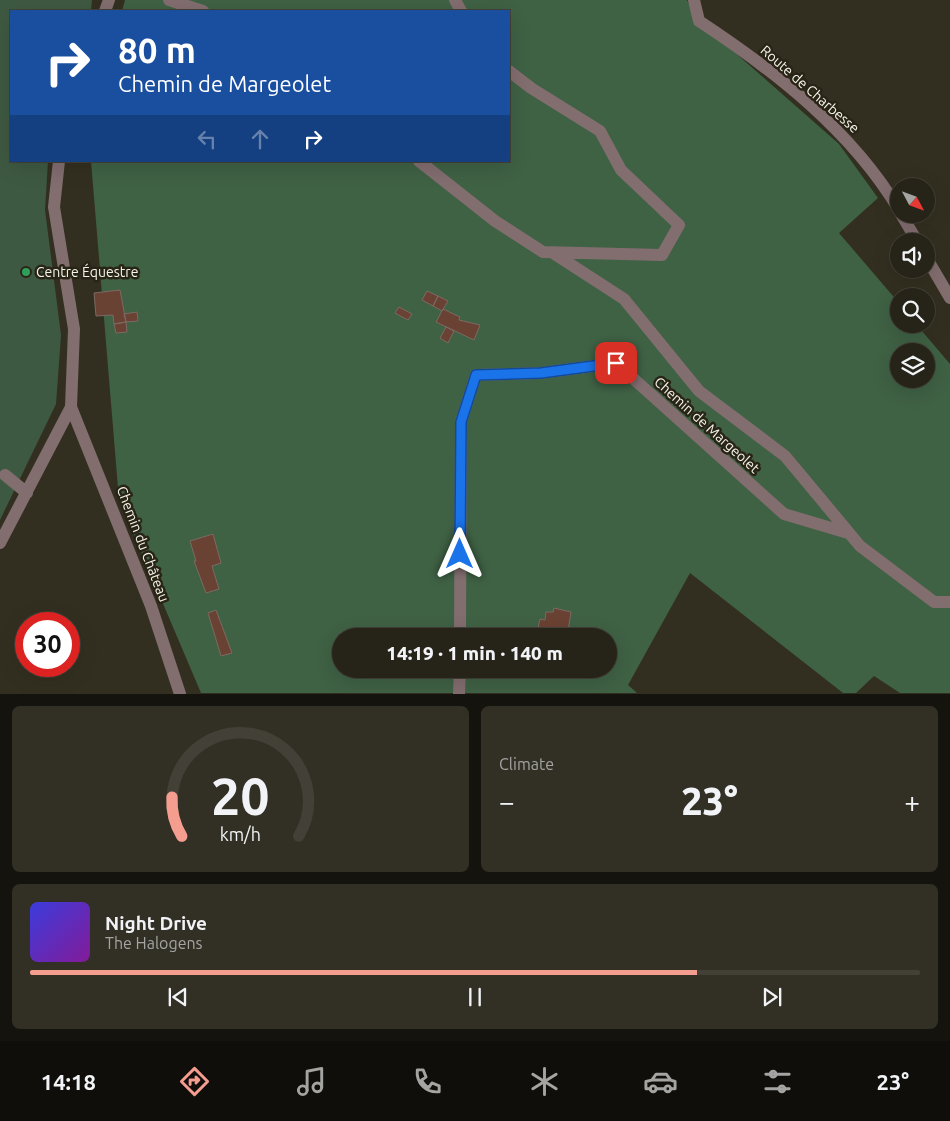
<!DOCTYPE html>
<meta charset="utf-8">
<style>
body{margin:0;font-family:Ubuntu,sans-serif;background:#322f25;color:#f1f3f6;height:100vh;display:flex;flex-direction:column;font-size:19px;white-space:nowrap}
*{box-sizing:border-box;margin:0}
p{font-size:16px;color:#a4a4a2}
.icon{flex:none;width:28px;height:28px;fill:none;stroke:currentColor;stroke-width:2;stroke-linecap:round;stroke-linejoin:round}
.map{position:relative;height:694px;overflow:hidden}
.drawer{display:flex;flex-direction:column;gap:12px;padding:12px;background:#15130d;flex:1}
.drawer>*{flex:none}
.guide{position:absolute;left:10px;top:10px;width:500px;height:152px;border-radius:0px;box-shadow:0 5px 20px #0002,0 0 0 1px #424037;background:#1a4fa0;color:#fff;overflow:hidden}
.needle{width:32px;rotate:131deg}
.buttons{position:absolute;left:890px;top:178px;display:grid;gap:10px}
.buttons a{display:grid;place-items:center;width:45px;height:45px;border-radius:50%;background:#262318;box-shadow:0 5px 20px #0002,0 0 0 1px #424037;font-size:25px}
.speed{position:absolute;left:15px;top:612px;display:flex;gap:10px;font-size:25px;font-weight:700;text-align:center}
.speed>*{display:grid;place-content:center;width:65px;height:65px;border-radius:50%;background:#262318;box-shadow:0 5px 20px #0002,0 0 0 1px #424037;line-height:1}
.speed .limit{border:8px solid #d22;background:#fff;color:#111}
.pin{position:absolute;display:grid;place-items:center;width:42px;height:42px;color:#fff;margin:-21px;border-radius:10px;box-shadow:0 2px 8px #0006}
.me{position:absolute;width:55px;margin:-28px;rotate:0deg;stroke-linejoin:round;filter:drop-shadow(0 0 4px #0008)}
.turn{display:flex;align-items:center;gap:18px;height:105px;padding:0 25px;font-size:22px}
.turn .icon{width:65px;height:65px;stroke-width:2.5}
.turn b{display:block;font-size:35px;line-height:42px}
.lanes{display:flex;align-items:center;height:48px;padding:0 25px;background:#0003;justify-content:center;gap:25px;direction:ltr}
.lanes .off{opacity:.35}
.big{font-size:38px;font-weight:800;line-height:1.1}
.drawer .tile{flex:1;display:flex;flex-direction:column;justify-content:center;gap:8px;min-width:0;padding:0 18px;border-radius:8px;background:#322f25}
.drawer .dial{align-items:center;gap:0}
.dial svg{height:130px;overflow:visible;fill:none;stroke:#424037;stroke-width:7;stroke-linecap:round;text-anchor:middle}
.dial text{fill:#f1f3f6;stroke:none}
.song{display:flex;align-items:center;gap:15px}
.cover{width:60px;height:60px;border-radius:8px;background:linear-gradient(135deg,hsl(240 70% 55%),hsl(290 70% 35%))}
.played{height:5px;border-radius:2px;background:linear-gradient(90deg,#f59d8f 75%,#424037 75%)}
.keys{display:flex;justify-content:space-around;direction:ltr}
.heat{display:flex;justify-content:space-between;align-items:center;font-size:28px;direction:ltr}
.drawer .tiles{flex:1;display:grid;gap:12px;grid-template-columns:1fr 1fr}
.tile:last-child{grid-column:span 2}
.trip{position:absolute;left:332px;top:628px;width:285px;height:50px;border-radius:25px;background:#262318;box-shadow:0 5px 20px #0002,0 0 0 1px #424037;font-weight:800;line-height:50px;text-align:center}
.dock{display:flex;height:80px;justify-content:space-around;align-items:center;background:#0f0e0a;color:#a4a4a2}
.dock .icon{width:35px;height:35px}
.dock .current{color:#f59d8f}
.dock b{font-size:22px;color:#f1f3f6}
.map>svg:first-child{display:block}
.green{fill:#3e5942}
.forest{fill:#3f6144;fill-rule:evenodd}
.building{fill:#6a4233;stroke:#7c6a63}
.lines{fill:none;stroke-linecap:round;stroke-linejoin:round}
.minor{stroke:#826d6f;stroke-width:12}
.route-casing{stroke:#114b97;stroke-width:12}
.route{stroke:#1a73e8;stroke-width:9}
.leisure-dot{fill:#2e9e5b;stroke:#292516;stroke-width:2}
.labels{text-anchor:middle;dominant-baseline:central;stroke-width:5;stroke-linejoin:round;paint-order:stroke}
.street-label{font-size:14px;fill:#f7f5eb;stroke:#292516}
.poi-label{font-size:14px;fill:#f7f5eb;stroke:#292516;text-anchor:start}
</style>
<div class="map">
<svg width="950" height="694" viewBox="0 0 950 694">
<rect width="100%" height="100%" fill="#332f20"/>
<path class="green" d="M 0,0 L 92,0 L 91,11 L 11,11 L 11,161 L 48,161 L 45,210 L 61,335 L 56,404 L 0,520 Z"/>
<path class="forest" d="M 125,0 L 687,0 L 699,21 L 839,144 L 878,198 L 839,233 L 899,303 L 899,324 L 916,324 L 950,364 L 950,693 L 900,693 L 874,676 L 856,693 L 843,693 L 690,573 L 628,685 L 637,693 L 201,693 L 119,500 L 91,161 L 509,161 L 509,11 L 122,11 ZM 899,351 L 926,351 L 926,379 L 899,379 ZM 341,636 L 609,636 L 609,669 L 341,669 Z"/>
<path class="building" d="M 120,290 L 126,322 L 114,324 L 113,315 L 96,316 L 94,293 Z
M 427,291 L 438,296 L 433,306 L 422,300 Z
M 438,296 L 448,301 L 442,311 L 433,306 Z
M 399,307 L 412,314 L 408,320 L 395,313 Z
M 443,309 L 460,317 L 459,320 L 480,325 L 474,340 L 436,322 Z
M 137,312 L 138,321 L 126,322 L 124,314 Z
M 126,322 L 127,332 L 116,333 L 114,324 Z
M 446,327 L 454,331 L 448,343 L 440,338 Z
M 213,534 L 221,563 L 212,566 L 219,589 L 206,593 L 194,561 L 196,561 L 190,541 Z
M 554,608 L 571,612 L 568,631 L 563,631 L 562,636 L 541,636 L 542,632 L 537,632 L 540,619 L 545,620 L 546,612 L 553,612 Z
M 216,610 L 232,653 L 221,656 L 208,613 Z"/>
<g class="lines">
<path class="minor" d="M 169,0 L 203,11
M 455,0 L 461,11
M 694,0 L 699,21 C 775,71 852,131 899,210
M 105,11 L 109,0
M 419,161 L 495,221 L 543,252 L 662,255 L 679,225 L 621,170 L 600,131 L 531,88 L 509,71
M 901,214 L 917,241
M 553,253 L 624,299 L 699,391 L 785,456 L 860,546 L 934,602 L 950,602
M 926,257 L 950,298
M 71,407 L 151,606 L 180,694
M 5,475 L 27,493
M 0,543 L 71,407 L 74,329 L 54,207 L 59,161
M 460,636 L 461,422 L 476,375 L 541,373 L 616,363 L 784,514 L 848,533
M 459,694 L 460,669"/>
</g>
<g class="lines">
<defs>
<path id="route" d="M 460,554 L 461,422 L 476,375 L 541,373 L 616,363"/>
</defs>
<use href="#route" class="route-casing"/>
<use href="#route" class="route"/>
</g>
<circle class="leisure-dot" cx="26" cy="272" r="5"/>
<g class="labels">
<g class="street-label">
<text transform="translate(810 89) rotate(41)">Route de Charbesse</text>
<text transform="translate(707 425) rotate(42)">Chemin de Margeolet</text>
<text transform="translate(143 544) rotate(69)">Chemin du Château</text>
</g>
<g class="poi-label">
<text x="36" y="272">Centre Équestre</text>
</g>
</g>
</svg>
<div class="buttons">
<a><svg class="needle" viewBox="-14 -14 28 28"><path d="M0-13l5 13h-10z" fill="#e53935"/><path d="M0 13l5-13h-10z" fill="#a4a4a2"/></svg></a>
<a><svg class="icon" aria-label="sound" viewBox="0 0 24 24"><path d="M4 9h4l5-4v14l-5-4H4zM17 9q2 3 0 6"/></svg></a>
<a><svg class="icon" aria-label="search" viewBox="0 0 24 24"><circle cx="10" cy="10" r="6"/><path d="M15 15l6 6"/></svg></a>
<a><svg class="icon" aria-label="layers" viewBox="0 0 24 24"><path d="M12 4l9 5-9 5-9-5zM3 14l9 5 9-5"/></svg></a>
</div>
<div class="speed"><div class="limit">30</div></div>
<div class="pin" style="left:616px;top:363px;background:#d93025"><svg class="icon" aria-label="arrive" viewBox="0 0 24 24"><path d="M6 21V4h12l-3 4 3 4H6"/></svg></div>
<svg class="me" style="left:460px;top:554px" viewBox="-20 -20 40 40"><path d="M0-17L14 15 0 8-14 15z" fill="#1a73e8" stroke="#fff" stroke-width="4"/></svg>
<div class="trip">14:19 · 1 min · 140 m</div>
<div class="guide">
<div class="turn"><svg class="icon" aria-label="right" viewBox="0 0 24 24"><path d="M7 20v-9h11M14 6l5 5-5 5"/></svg><div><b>80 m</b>Chemin de Margeolet</div></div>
<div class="lanes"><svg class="icon off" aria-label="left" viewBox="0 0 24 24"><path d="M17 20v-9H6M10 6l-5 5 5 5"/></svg><svg class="icon off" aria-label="ahead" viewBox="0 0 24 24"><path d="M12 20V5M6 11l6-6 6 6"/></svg><svg class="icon" aria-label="right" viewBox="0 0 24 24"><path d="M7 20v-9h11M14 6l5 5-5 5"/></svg></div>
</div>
</div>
<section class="drawer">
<div class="tiles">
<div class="tile dial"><svg viewBox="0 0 100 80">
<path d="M14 69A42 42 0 1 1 86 69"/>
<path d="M14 69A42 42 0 0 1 8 45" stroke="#f59d8f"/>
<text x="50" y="56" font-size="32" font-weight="700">20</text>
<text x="50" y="72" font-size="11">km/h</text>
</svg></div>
<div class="tile"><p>Climate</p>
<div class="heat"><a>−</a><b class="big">23°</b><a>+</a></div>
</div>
<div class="tile">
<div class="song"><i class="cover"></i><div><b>Night Drive</b><p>The Halogens</p></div></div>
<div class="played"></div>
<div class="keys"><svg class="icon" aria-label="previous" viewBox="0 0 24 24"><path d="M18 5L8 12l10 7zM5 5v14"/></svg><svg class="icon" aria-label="pause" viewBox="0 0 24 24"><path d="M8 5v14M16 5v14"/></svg><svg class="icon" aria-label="next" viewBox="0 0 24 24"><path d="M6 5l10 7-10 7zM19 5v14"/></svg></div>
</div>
</div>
</section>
<nav class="dock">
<b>14:18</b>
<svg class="icon current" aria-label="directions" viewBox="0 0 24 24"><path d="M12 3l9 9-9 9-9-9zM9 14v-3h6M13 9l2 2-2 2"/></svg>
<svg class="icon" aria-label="music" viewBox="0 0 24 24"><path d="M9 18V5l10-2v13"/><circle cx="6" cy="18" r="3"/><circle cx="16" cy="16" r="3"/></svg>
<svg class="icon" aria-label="phone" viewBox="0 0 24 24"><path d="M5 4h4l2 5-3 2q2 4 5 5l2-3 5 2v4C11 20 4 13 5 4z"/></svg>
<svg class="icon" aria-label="climate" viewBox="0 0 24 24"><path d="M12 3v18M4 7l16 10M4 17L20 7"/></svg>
<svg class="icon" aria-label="car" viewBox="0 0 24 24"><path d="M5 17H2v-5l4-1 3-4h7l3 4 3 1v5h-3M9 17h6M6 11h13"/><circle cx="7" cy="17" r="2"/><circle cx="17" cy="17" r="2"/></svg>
<svg class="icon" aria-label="filters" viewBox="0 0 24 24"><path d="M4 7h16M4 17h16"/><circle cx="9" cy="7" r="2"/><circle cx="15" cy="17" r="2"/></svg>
<b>23°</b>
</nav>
